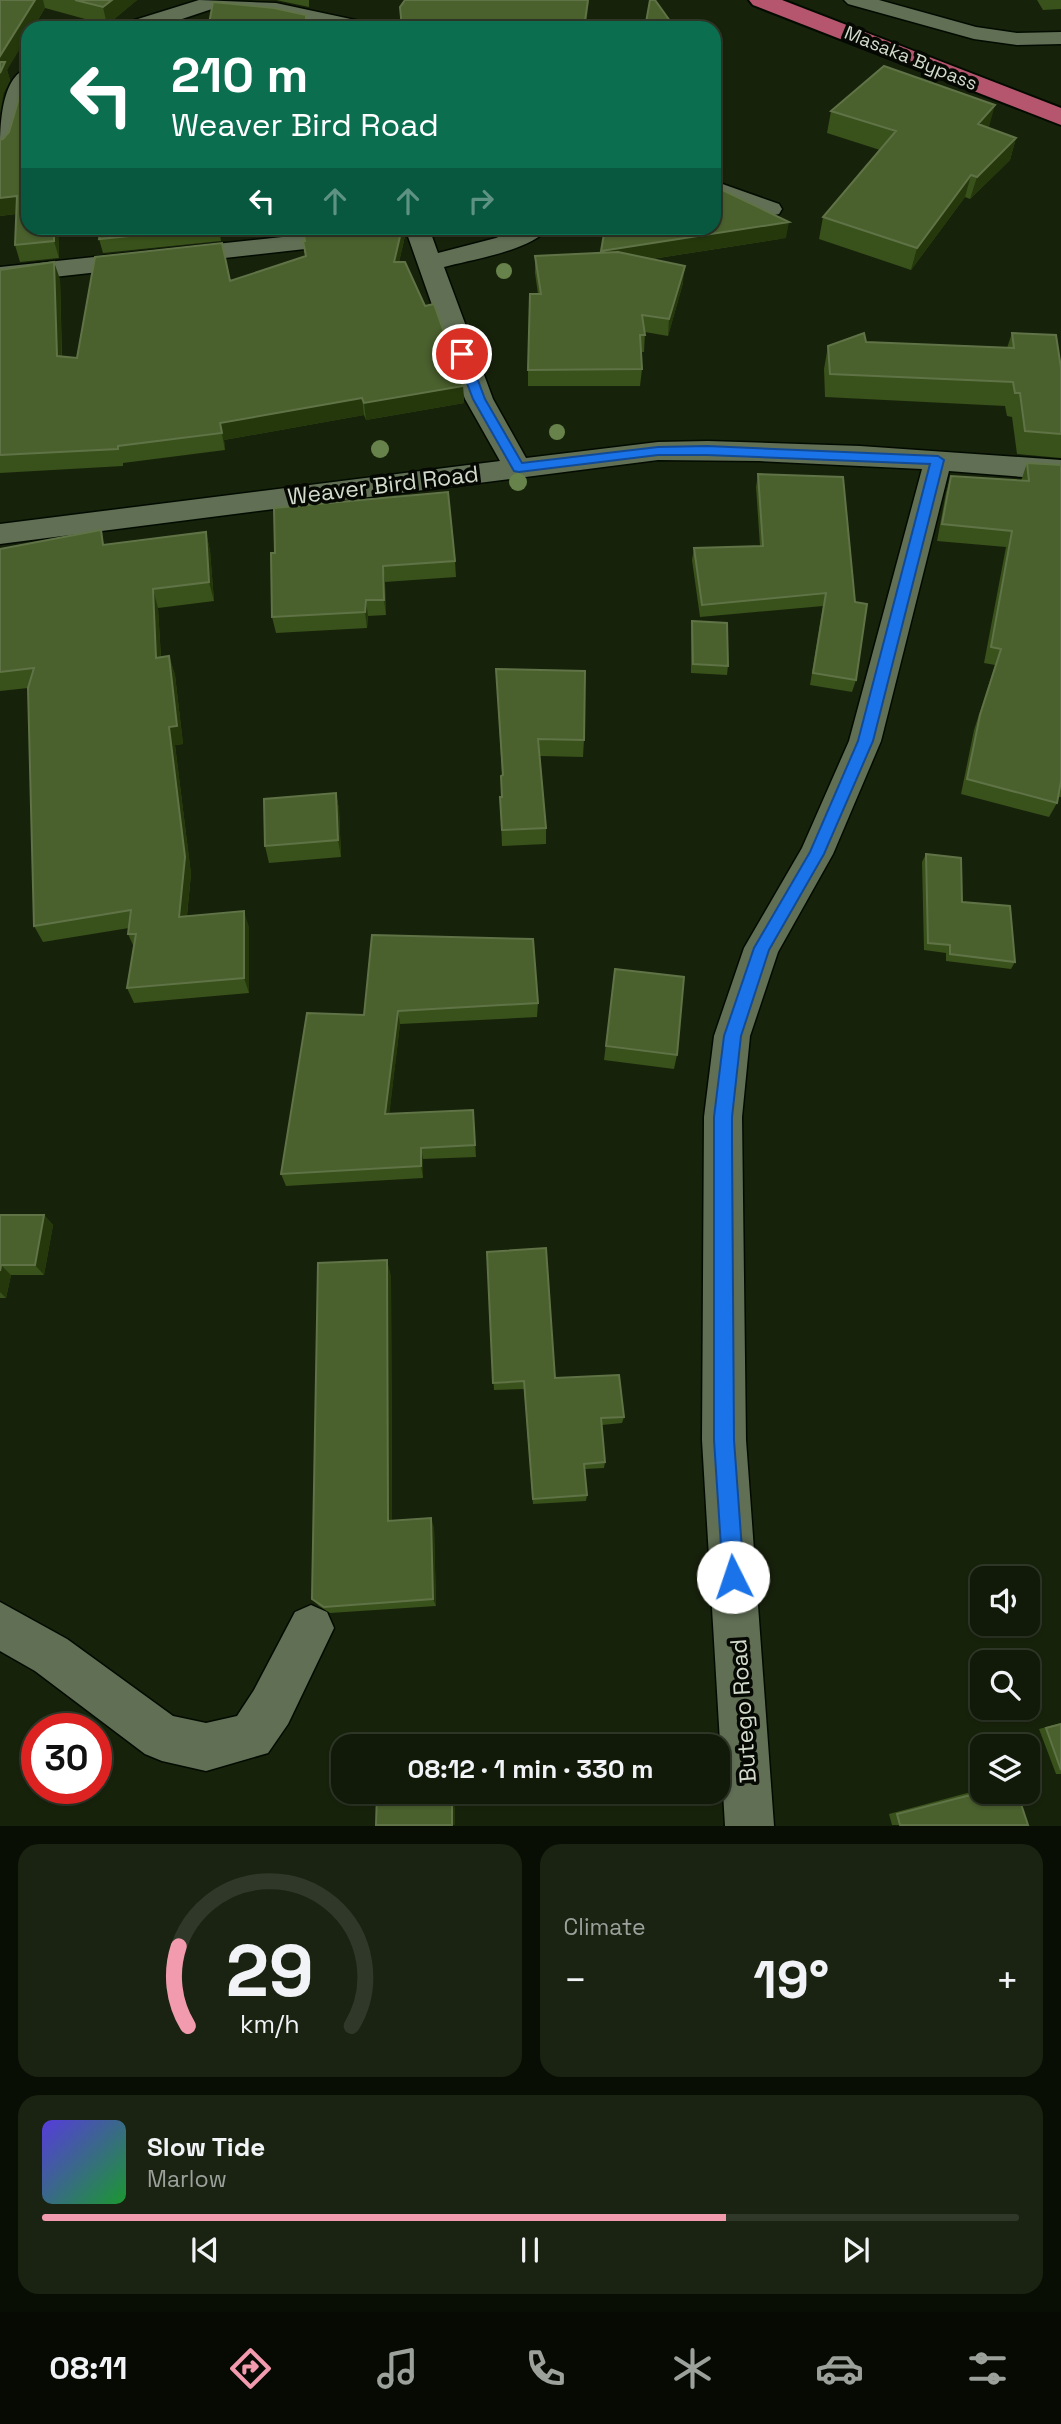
<!DOCTYPE html>
<meta charset="utf-8">
<style>
body{margin:0;font-family:"Space Grotesk",sans-serif;background:#1a2312;color:#f1f3f6;height:100vh;display:flex;flex-direction:column;font-size:26px;white-space:nowrap}
*{box-sizing:border-box;margin:0}
p{font-size:23px;color:#9ca19c}
.icon{flex:none;width:38px;height:38px;fill:none;stroke:currentColor;stroke-width:2;stroke-linecap:round;stroke-linejoin:round}
.map{position:relative;height:1826px;overflow:hidden}
.side{display:flex;flex-direction:column;gap:18px;padding:18px;background:#090e04;flex:1}
.side>*{flex:none}
.guide{position:absolute;left:21px;top:21px;width:700px;height:214px;border-radius:21px;box-shadow:0 2px 5px #0004,0 0 0 2px #303829;background:#0b6e4f;color:#fff;overflow:hidden}
.buttons{position:absolute;left:970px;top:1566px;display:grid;gap:14px}
.buttons a{display:grid;place-items:center;width:70px;height:70px;border-radius:14px;background:#111a08;box-shadow:0 2px 5px #0004,0 0 0 2px #303829;font-size:35px}
.speed{position:absolute;left:21px;top:1713px;display:flex;gap:14px;font-size:35px;font-weight:700;text-align:center}
.speed>*{display:grid;place-content:center;width:91px;height:91px;border-radius:50%;background:#111a08;box-shadow:0 2px 5px #0004,0 0 0 2px #303829;line-height:1}
.speed .limit{border:10px solid #d22;background:#fff;color:#111}
.pin{position:absolute;display:grid;place-items:center;width:60px;height:60px;color:#fff;margin:-30px;border:4px solid #fff;border-radius:50%;box-shadow:0 2px 7px #0007}
.me{position:absolute;width:77px;margin:-38px;rotate:356deg;stroke-linejoin:round;filter:drop-shadow(0 0 5px #0008)}
.turn{display:flex;align-items:center;gap:24px;height:147px;padding:0 35px;font-size:32px}
.turn .icon{width:91px;height:91px;stroke-width:2.5}
.turn b{display:block;font-size:49px;line-height:60px}
.lanes{display:flex;align-items:center;height:66px;padding:0 35px;background:#0003;justify-content:center;gap:35px;direction:ltr}
.lanes .off{opacity:.35}
.big{font-size:52px;font-weight:700;line-height:1.1}
.side .card{flex:1;display:flex;flex-direction:column;justify-content:center;gap:10px;min-width:0;padding:0 24px;border-radius:21px;background:#1a2312}
.side .dial{align-items:center;gap:0}
.dial svg{height:182px;overflow:visible;fill:none;stroke:#303829;stroke-width:7;stroke-linecap:round;text-anchor:middle}
.dial text{fill:#f1f3f6;stroke:none}
.song{display:flex;align-items:center;gap:21px}
.cover{width:84px;height:84px;border-radius:10px;background:linear-gradient(135deg,hsl(250 70% 55%),hsl(130 70% 35%))}
.played{height:7px;border-radius:4px;background:linear-gradient(90deg,#f29aae 70%,#303829 70%)}
.keys{display:flex;justify-content:space-around;direction:ltr}
.heat{display:flex;justify-content:space-between;align-items:center;font-size:38px;direction:ltr}
.side .tiles{flex:1;display:grid;gap:18px;grid-template-columns:1fr 1fr}
.card:last-child{grid-column:span 2}
.trip{position:absolute;left:331px;top:1734px;width:399px;height:70px;border-radius:21px;background:#111a08;box-shadow:0 2px 5px #0004,0 0 0 2px #303829;font-weight:700;line-height:70px;text-align:center}
.dock{display:flex;height:112px;justify-content:space-around;align-items:center;background:#070a03;color:#9ca19c}
.dock .icon{width:49px;height:49px}
.dock .selected{color:#f29aae}
.dock b{font-size:32px;color:#f1f3f6}
.map>svg:first-child{display:block}
.lines{fill:none;stroke-linecap:round;stroke-linejoin:round}
.minor-casing{stroke:#030b00;stroke-width:3}
.trunk-casing{stroke:#030b00;stroke-width:4}
.minor{fill:#616f55;fill-rule:evenodd}
.trunk{fill:#b6566e;fill-rule:evenodd}
.tree{fill:#67834b}
.wall{fill:#39511a}
.shaded-wall{fill:#25380c}
.building{fill:#4a602d;stroke:#5f7346;stroke-width:2}
.route{fill:#1a73e8;stroke:#114b97;stroke-width:2}
.labels{text-anchor:middle;dominant-baseline:central;stroke-width:7;stroke-linejoin:round;paint-order:stroke}
.far-street-label{font-size:19px;fill:#d2dacb;stroke:#060903}
.street-label{font-size:23px;fill:#d2dacb;stroke:#060903}
</style>
<div class="map">
<svg width="1061" height="1826" viewBox="0 0 1061 1826">
<rect width="100%" height="100%" fill="#17220b"/>
<g class="lines">
<defs>
<path id="minor" d="M 199,0 L 276,3 L 360,21 L 363,26 L 332,28 L 276,15 L 212,9 L 155,28 L 122,28 L 125,23 Z
M 844,0 L 879,0 L 976,27 L 1017,33 L 1061,32 L 1061,44 L 1017,45 L 974,39 L 848,4 Z
M 28,68 L 28,91 L 12,149 L 8,154 L 0,156 C 0,129 0,77 28,68 Z
M 714,181 L 779,204 L 782,209 L 779,214 L 770,216 L 714,196 Z
M 330,228 L 365,228 L 362,233 L 314,248 L 0,283 L 0,267 L 311,234 Z
M 405,228 L 429,228 L 438,253 L 496,238 L 518,228 L 548,228 C 533,250 470,260 444,267 L 493,399 L 526,458 L 658,442 L 708,441 L 860,446 L 1061,460 L 1061,480 L 949,471 L 881,741 L 833,854 L 778,952 L 750,1036 L 742,1117 L 746,1440 L 774,1826 L 725,1826 L 702,1440 L 704,1117 L 714,1036 L 744,948 L 802,848 L 849,741 L 922,469 L 759,461 L 658,460 L 0,544 L 0,524 L 500,461 L 465,399 Z
M 0,1602 L 67,1639 L 173,1716 L 206,1723 L 237,1716 L 254,1690 L 295,1612 L 311,1605 L 327,1612 L 334,1628 L 288,1724 L 268,1753 L 206,1771 L 162,1761 L 145,1754 L 35,1671 L 0,1651 Z"/>
<path id="trunk" d="M 749,0 L 782,0 L 1061,108 L 1061,125 L 753,5 Z"/>
</defs>
<use href="#minor" class="minor-casing"/>
<use href="#trunk" class="trunk-casing"/>
<use href="#minor" class="minor"/>
<use href="#trunk" class="trunk"/>
</g>
<g class="tree">
<circle cx="504" cy="271" r="8"/>
<circle cx="557" cy="432" r="8"/>
<circle cx="380" cy="449" r="9"/>
<circle cx="518" cy="482" r="9"/>
</g>
<path class="wall" d="M 0,0 L 137,0 L 107,25 L 45,8 L 33,28 L 28,28 L 7,70 L 10,80 L 4,92 Z
M 266,0 L 309,0 L 309,7 L 276,0 Z
M 1037,0 L 1061,0 L 1061,9 L 1043,10 Z
M 831,111 L 989,128 L 1016,138 L 1010,160 L 970,199 L 965,197 L 911,270 L 819,239 L 823,217 L 880,150 L 827,133 Z
M 0,140 L 58,228 L 59,258 L 20,262 L 15,245 L 16,214 L 0,216 Z
M 101,228 L 219,228 L 221,241 L 103,253 L 99,239 Z
M 328,228 L 404,228 L 405,236 L 399,262 L 463,386 L 464,403 L 366,420 L 364,415 L 224,440 L 225,450 L 123,463 L 123,466 L 0,473 L 0,270 L 60,279 L 62,357 L 77,358 L 230,281 L 305,256 L 303,241 L 305,241 Z
M 786,238 L 652,259 L 683,283 L 668,336 L 645,332 L 644,352 L 641,352 L 642,369 L 640,386 L 528,386 L 528,370 L 538,294 L 535,273 L 535,256 L 600,253 Z
M 1012,333 L 1061,368 L 1061,458 L 1017,454 L 1012,417 L 1007,416 L 1005,406 L 825,397 L 824,369 L 828,346 L 866,342 L 1007,348 Z
M 1027,463 L 1061,465 L 1061,797 L 1058,797 L 1057,803 L 1049,817 L 961,794 L 974,730 L 995,665 L 984,663 L 1006,547 L 937,541 L 946,493 L 951,476 L 1021,481 Z
M 758,474 L 843,477 L 856,680 L 852,692 L 810,685 L 823,606 L 700,617 L 692,560 L 694,548 L 760,546 L 756,487 Z
M 206,532 L 210,551 L 214,601 L 158,608 L 161,658 L 169,656 L 175,675 L 183,744 L 175,745 L 191,874 L 187,916 L 249,927 L 249,993 L 134,1003 L 127,988 L 134,947 L 128,934 L 129,928 L 43,942 L 34,926 L 28,688 L 0,691 L 0,549 L 106,545 Z
M 271,553 L 455,561 L 456,577 L 385,582 L 386,615 L 368,616 L 367,628 L 276,633 L 272,617 Z
M 692,621 L 728,666 L 727,675 L 691,673 L 691,631 Z
M 496,669 L 584,740 L 583,757 L 540,756 L 546,828 L 546,844 L 502,846 L 500,797 L 501,797 L 501,776 L 502,775 Z
M 336,793 L 339,809 L 341,857 L 269,863 L 265,846 Z
M 926,854 L 962,902 L 1015,962 L 1011,969 L 946,961 L 946,953 L 924,950 L 922,862 Z
M 372,935 L 538,1003 L 537,1017 L 400,1024 L 389,1114 L 473,1110 L 476,1157 L 423,1159 L 423,1178 L 286,1186 L 281,1174 L 364,1015 Z
M 615,969 L 677,1055 L 674,1069 L 604,1060 Z
M 0,1215 L 44,1215 L 53,1225 L 44,1275 L 11,1275 L 6,1298 L 0,1298 Z
M 487,1252 L 555,1378 L 624,1417 L 622,1423 L 602,1425 L 605,1462 L 604,1468 L 585,1469 L 587,1495 L 586,1501 L 533,1504 L 524,1389 L 494,1390 Z
M 391,1276 L 392,1521 L 434,1527 L 436,1606 L 330,1613 L 319,1606 L 312,1599 Z
M 1061,1723 L 1061,1774 L 1056,1774 L 1039,1729 Z
M 982,1789 L 982,1792 L 1028,1825 L 892,1825 L 889,1814 Z"/>
<path class="shaded-wall" d="M 35,0 L 43,0 L 45,8 L 33,28 L 28,28 L 28,36 L 7,70 L 10,80 L 4,92 L 0,113 L 0,56 Z
M 112,0 L 137,0 L 107,25 L 103,7 Z
M 588,0 L 589,0 L 586,28 L 584,28 Z
M 995,105 L 989,127 L 978,124 Z
M 1016,138 L 1010,160 L 970,199 L 977,177 Z
M 971,175 L 965,197 L 911,270 L 917,248 Z
M 17,196 L 23,213 L 0,216 L 0,198 Z
M 789,222 L 786,238 L 600,267 L 601,251 Z
M 54,228 L 58,228 L 59,258 L 54,241 Z
M 303,228 L 322,228 L 304,232 Z
M 402,228 L 404,228 L 405,236 L 395,280 L 394,262 Z
M 54,262 L 60,279 L 62,373 L 57,356 Z
M 685,266 L 683,283 L 668,336 L 669,319 Z
M 463,386 L 464,403 L 366,420 L 364,403 Z
M 362,398 L 364,415 L 224,440 L 225,450 L 220,423 Z
M 206,532 L 210,551 L 214,601 L 209,582 Z
M 383,566 L 385,582 L 386,615 L 384,600 Z
M 153,589 L 158,608 L 162,677 L 156,658 Z
M 366,600 L 368,616 L 367,628 L 365,612 Z
M 169,656 L 175,675 L 183,744 L 175,745 L 191,874 L 185,933 L 179,917 L 169,727 Z
M 336,793 L 339,809 L 341,857 L 338,840 Z
M 244,911 L 249,927 L 249,993 L 244,978 Z
M 398,1011 L 400,1024 L 388,1126 L 385,1114 Z
M 421,1148 L 423,1159 L 423,1178 L 421,1166 Z
M 44,1215 L 53,1225 L 44,1275 L 35,1265 Z
M 387,1260 L 391,1276 L 392,1530 L 388,1521 Z
M 1,1265 L 11,1275 L 6,1298 L 0,1292 L 0,1271 Z
M 431,1518 L 434,1527 L 436,1606 L 433,1599 Z
M 452,1792 L 455,1792 L 455,1825 L 452,1825 Z"/>
<path class="building" d="M 0,0 L 35,0 L 0,56 Z
M 75,0 L 112,0 L 103,7 Z
M 405,0 L 588,0 L 584,28 L 402,28 L 400,7 Z
M 650,0 L 655,0 L 675,28 L 645,28 Z
M 213,2 L 274,8 L 306,15 L 306,28 L 173,28 L 209,24 Z
M 0,62 L 5,62 L 0,73 Z
M 26,65 L 28,65 L 28,228 L 54,228 L 54,241 L 15,245 L 17,196 L 0,198 L 0,140 L 3,139 L 9,132 L 26,74 Z
M 884,66 L 995,105 L 978,124 L 1016,138 L 977,177 L 971,175 L 917,248 L 823,217 L 896,131 L 831,111 Z
M 714,186 L 789,222 L 601,251 L 605,228 L 714,228 Z
M 101,228 L 208,228 L 99,239 Z
M 328,228 L 402,228 L 394,262 L 405,262 L 425,306 L 434,304 L 463,386 L 364,403 L 362,398 L 220,423 L 222,433 L 118,446 L 118,449 L 0,455 L 0,270 L 54,262 L 57,356 L 77,358 L 95,257 L 222,243 L 230,281 L 306,256 L 303,241 L 305,241 L 304,234 Z
M 618,252 L 685,266 L 669,319 L 642,315 L 645,335 L 640,335 L 642,369 L 528,370 L 530,294 L 541,294 L 535,256 Z
M 864,333 L 866,342 L 1014,348 L 1012,333 L 1056,335 L 1061,368 L 1061,434 L 1025,431 L 1020,393 L 1015,393 L 1013,382 L 830,374 L 828,346 Z
M 1027,463 L 1061,465 L 1061,781 L 1057,803 L 967,779 L 980,715 L 1001,649 L 991,647 L 1012,531 L 942,524 L 951,476 L 1029,481 Z
M 758,474 L 843,477 L 855,602 L 867,604 L 856,680 L 813,673 L 826,593 L 702,605 L 694,548 L 763,546 Z
M 448,492 L 455,561 L 383,566 L 384,600 L 366,600 L 365,612 L 272,617 L 271,553 L 275,553 L 274,508 Z
M 101,530 L 103,545 L 206,532 L 209,582 L 153,589 L 156,658 L 169,656 L 177,726 L 169,727 L 185,857 L 179,917 L 244,911 L 244,978 L 127,988 L 136,934 L 128,934 L 131,910 L 34,926 L 28,688 L 34,668 L 0,672 L 0,549 Z
M 692,621 L 727,623 L 728,666 L 693,664 Z
M 496,669 L 585,671 L 584,740 L 538,739 L 546,828 L 502,830 L 500,797 L 502,797 L 501,776 L 503,775 Z
M 336,793 L 338,840 L 265,846 L 264,799 Z
M 926,854 L 961,858 L 962,902 L 1010,906 L 1015,962 L 950,954 L 950,945 L 928,943 Z
M 372,935 L 533,939 L 538,1003 L 398,1011 L 385,1114 L 473,1110 L 475,1145 L 421,1148 L 421,1166 L 281,1174 L 307,1013 L 364,1015 Z
M 615,969 L 684,977 L 677,1055 L 606,1046 Z
M 0,1215 L 44,1215 L 35,1265 L 1,1265 L 0,1271 Z
M 546,1248 L 555,1378 L 619,1375 L 624,1417 L 601,1418 L 605,1462 L 584,1464 L 587,1495 L 533,1499 L 524,1381 L 493,1383 L 487,1252 Z
M 387,1260 L 388,1521 L 431,1518 L 433,1599 L 324,1607 L 312,1599 L 318,1263 Z
M 1061,1724 L 1061,1770 L 1046,1728 Z
M 402,1792 L 452,1792 L 452,1825 L 376,1825 L 377,1793 Z
M 982,1792 L 1017,1792 L 1028,1825 L 900,1825 L 897,1814 Z"/>
<path class="route" d="M 462,350 L 468,354 L 485,399 L 522,463 L 658,447 L 707,446 L 938,456 L 944,460 L 873,741 L 824,854 L 769,950 L 741,1036 L 732,1117 L 732,1144 L 734,1440 L 744,1577 L 741,1585 L 733,1588 L 726,1585 L 723,1577 L 714,1440 L 714,1117 L 724,1036 L 754,948 L 810,852 L 858,741 L 930,464 L 707,455 L 658,455 L 519,472 L 514,471 L 473,399 L 456,354 Z"/>
<g class="labels">
<g class="far-street-label">
<text transform="translate(911 58) rotate(22)">Masaka Bypass</text>
</g>
<g class="street-label">
<text transform="translate(383 485) rotate(-7)">Weaver Bird Road</text>
<text transform="translate(743 1711) rotate(-94)">Butego Road</text>
</g>
</g>
</svg>
<div class="buttons">
<a><svg class="icon" aria-label="sound" viewBox="0 0 24 24"><path d="M4 9h4l5-4v14l-5-4H4zM17 9q2 3 0 6"/></svg></a>
<a><svg class="icon" aria-label="search" viewBox="0 0 24 24"><circle cx="10" cy="10" r="6"/><path d="M15 15l6 6"/></svg></a>
<a><svg class="icon" aria-label="layers" viewBox="0 0 24 24"><path d="M12 4l9 5-9 5-9-5zM3 14l9 5 9-5"/></svg></a>
</div>
<div class="speed"><div class="limit">30</div></div>
<div class="pin" style="left:462px;top:354px;background:#d93025"><svg class="icon" aria-label="arrive" viewBox="0 0 24 24"><path d="M6 21V4h12l-3 4 3 4H6"/></svg></div>
<svg class="me" style="left:733px;top:1577px" viewBox="-20 -20 40 40"><circle r="19" fill="#fff"/><path d="M0-13L10 11 0 6-10 11z" fill="#1a73e8"/></svg>
<div class="trip">08:12 · 1 min · 330 m</div>
<div class="guide">
<div class="turn"><svg class="icon" aria-label="left" viewBox="0 0 24 24"><path d="M17 20v-9H6M10 6l-5 5 5 5"/></svg><div><b>210 m</b>Weaver Bird Road</div></div>
<div class="lanes"><svg class="icon" aria-label="left" viewBox="0 0 24 24"><path d="M17 20v-9H6M10 6l-5 5 5 5"/></svg><svg class="icon off" aria-label="ahead" viewBox="0 0 24 24"><path d="M12 20V5M6 11l6-6 6 6"/></svg><svg class="icon off" aria-label="ahead" viewBox="0 0 24 24"><path d="M12 20V5M6 11l6-6 6 6"/></svg><svg class="icon off" aria-label="right" viewBox="0 0 24 24"><path d="M7 20v-9h11M14 6l5 5-5 5"/></svg></div>
</div>
</div>
<section class="side">
<div class="tiles">
<div class="card dial"><svg viewBox="0 0 100 80">
<path d="M14 69A42 42 0 1 1 86 69"/>
<path d="M14 69A42 42 0 0 1 10 34" stroke="#f29aae"/>
<text x="50" y="56" font-size="32" font-weight="700">29</text>
<text x="50" y="72" font-size="11">km/h</text>
</svg></div>
<div class="card"><p>Climate</p>
<div class="heat"><a>−</a><b class="big">19°</b><a>+</a></div>
</div>
<div class="card">
<div class="song"><i class="cover"></i><div><b>Slow Tide</b><p>Marlow</p></div></div>
<div class="played"></div>
<div class="keys"><svg class="icon" aria-label="previous" viewBox="0 0 24 24"><path d="M18 5L8 12l10 7zM5 5v14"/></svg><svg class="icon" aria-label="pause" viewBox="0 0 24 24"><path d="M8 5v14M16 5v14"/></svg><svg class="icon" aria-label="next" viewBox="0 0 24 24"><path d="M6 5l10 7-10 7zM19 5v14"/></svg></div>
</div>
</div>
</section>
<nav class="dock">
<b>08:11</b>
<svg class="icon selected" aria-label="directions" viewBox="0 0 24 24"><path d="M12 3l9 9-9 9-9-9zM9 14v-3h6M13 9l2 2-2 2"/></svg>
<svg class="icon" aria-label="music" viewBox="0 0 24 24"><path d="M9 18V5l10-2v13"/><circle cx="6" cy="18" r="3"/><circle cx="16" cy="16" r="3"/></svg>
<svg class="icon" aria-label="phone" viewBox="0 0 24 24"><path d="M5 4h4l2 5-3 2q2 4 5 5l2-3 5 2v4C11 20 4 13 5 4z"/></svg>
<svg class="icon" aria-label="climate" viewBox="0 0 24 24"><path d="M12 3v18M4 7l16 10M4 17L20 7"/></svg>
<svg class="icon" aria-label="car" viewBox="0 0 24 24"><path d="M5 17H2v-5l4-1 3-4h7l3 4 3 1v5h-3M9 17h6M6 11h13"/><circle cx="7" cy="17" r="2"/><circle cx="17" cy="17" r="2"/></svg>
<svg class="icon" aria-label="filters" viewBox="0 0 24 24"><path d="M4 7h16M4 17h16"/><circle cx="9" cy="7" r="2"/><circle cx="15" cy="17" r="2"/></svg>
</nav>
